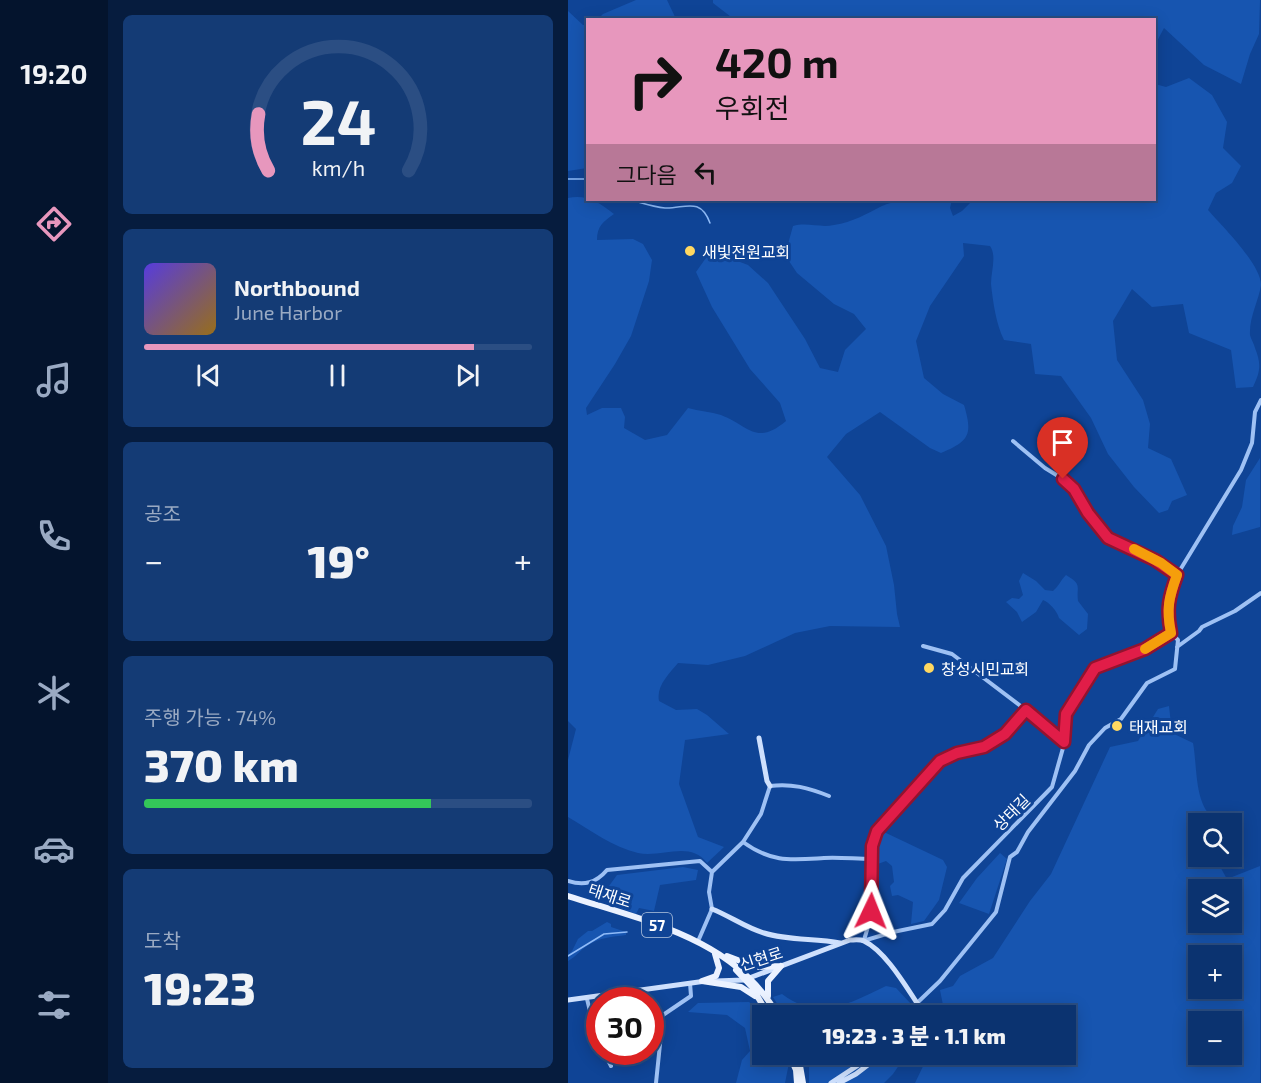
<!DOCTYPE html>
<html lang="ko">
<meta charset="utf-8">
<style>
body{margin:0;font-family:"Exo 2","Noto Sans KR",sans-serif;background:#143b75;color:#f1f3f6;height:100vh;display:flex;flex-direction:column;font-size:22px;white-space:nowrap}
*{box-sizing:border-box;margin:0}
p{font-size:20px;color:#9aaac3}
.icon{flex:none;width:33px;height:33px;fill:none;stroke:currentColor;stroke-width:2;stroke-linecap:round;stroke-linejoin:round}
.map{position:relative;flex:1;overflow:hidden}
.sheet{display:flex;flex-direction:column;gap:15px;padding:15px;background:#061c3e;width:460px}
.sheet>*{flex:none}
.guide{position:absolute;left:18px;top:18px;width:570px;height:183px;border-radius:0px;box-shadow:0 3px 15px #0003,0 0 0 2px #2b4e83;background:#e797bd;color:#111;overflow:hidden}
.tools{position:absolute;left:620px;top:813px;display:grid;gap:12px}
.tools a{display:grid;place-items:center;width:54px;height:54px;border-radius:0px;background:#0b3370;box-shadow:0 3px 15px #0003,0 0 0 2px #2b4e83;font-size:30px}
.speed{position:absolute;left:18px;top:987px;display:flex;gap:12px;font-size:30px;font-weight:700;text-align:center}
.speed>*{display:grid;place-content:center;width:78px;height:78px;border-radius:50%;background:#0b3370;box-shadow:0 3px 15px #0003,0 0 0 2px #2b4e83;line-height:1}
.speed .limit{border:9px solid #d22;background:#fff;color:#111}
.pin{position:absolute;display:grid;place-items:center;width:51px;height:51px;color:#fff;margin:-62px -26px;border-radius:50% 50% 50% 0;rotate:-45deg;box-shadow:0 0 6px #0007}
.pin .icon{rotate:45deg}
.me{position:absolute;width:66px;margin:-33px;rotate:2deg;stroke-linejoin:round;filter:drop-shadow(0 0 4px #0008)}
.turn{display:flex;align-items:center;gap:21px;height:126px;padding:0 30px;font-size:27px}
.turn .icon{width:78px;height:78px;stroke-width:2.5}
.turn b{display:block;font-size:42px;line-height:51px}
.then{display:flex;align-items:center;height:57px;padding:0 30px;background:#0003;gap:12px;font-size:22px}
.big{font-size:45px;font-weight:800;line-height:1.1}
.sheet .card{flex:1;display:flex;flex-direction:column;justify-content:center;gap:9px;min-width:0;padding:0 21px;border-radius:9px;background:#143b75}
.sheet .dial{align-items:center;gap:0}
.dial svg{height:156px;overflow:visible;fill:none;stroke:#2b4e83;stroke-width:7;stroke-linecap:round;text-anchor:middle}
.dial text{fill:#f1f3f6;stroke:none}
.song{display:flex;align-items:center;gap:18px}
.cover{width:72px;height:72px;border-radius:9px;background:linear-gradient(135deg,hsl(250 70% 55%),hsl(40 70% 35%))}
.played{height:6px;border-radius:3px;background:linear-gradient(90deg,#e797bd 85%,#2b4e83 85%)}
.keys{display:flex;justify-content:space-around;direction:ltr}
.heat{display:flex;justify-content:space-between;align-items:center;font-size:33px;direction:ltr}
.charge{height:9px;border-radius:4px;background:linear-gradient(90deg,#34c759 74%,#2b4e83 0)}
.trip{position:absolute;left:184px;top:1005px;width:324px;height:60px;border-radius:0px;background:#0b3370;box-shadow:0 3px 15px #0003,0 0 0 2px #2b4e83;font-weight:800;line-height:60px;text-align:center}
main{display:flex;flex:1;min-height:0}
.tabs{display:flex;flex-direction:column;width:108px;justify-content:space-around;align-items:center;background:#04142d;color:#9aaac3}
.tabs .icon{width:42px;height:42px}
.tabs .current{color:#e797bd}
.tabs b{font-size:27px;color:#f1f3f6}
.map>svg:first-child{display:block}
.green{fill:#1755b0;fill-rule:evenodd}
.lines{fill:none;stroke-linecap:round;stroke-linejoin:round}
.stream{stroke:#8fbbf8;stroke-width:1.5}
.street{stroke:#9ec1f4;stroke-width:4}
.secondary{stroke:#cee0fd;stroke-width:5}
.primary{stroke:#ebf2ff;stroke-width:6}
.route-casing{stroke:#92132f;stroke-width:15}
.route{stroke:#e11d48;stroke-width:10}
.slow{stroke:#f59e0b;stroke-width:10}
.poi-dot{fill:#ffd861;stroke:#0f4496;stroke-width:2}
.labels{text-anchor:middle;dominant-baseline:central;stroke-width:6;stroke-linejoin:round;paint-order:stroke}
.shield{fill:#0f4496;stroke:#b7c7e0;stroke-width:1.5}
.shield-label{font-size:15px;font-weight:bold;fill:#fff}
.poi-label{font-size:16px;fill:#fff;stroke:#0f4496;text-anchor:start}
.street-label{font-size:16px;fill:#fff;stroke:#0f4496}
</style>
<main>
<nav class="tabs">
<b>19:20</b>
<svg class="icon current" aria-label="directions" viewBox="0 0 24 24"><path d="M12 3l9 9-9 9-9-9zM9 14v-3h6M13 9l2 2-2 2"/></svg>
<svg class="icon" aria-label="music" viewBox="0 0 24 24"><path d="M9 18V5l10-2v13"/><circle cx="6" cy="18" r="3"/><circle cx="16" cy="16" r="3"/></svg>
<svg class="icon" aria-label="phone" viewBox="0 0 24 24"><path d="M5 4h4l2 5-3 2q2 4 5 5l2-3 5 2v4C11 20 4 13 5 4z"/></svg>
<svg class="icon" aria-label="climate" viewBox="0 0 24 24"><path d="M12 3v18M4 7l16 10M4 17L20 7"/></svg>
<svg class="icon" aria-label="car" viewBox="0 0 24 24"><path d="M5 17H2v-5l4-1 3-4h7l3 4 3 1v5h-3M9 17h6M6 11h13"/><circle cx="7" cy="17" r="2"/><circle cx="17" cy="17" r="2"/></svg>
<svg class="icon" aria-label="filters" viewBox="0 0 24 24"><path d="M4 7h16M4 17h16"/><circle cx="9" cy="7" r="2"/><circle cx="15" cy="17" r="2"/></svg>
</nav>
<section class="sheet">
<div class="card dial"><svg viewBox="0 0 100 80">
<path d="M14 69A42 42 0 1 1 86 69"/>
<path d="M14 69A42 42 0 0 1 9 40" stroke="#e797bd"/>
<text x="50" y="56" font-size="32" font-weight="700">24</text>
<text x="50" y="72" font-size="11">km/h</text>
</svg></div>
<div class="card">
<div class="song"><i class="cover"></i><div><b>Northbound</b><p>June Harbor</p></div></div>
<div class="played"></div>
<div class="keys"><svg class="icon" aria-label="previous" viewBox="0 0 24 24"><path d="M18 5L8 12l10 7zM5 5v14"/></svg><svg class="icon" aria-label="pause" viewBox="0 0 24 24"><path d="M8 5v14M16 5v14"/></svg><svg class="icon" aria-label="next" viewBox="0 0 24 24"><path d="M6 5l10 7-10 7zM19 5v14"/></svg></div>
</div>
<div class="card"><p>공조</p>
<div class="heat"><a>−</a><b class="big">19°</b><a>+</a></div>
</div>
<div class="card"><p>주행 가능 · 74%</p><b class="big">370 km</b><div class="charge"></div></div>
<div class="card"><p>도착</p><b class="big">19:23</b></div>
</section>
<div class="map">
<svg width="693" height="1083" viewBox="0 0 693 1083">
<rect width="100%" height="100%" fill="#0f4496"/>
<path class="green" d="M 68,0 L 99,0 L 108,19 L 30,19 L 35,14 Z
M 145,0 L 692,0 L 691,34 L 682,54 L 673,84 L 636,65 L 596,28 L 587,45 L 586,20 L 167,20 L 145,3 Z
M 0,11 L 15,25 L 20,25 L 19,168 L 0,171 Z
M 621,78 L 644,95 L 659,122 L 655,148 L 673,166 L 664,183 L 648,193 L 640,210 C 653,225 693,264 693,285 C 691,300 681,317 682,335 C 683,339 686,344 687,348 C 693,363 693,371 685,387 L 668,388 L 663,350 L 621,333 L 615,304 L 584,307 L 564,289 L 545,321 L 549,360 L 575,400 L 582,424 L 580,448 L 603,459 L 619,495 L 604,501 L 600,510 L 591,513 L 566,487 L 540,454 L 523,418 L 493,376 L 467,374 L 463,344 L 436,340 C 428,324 425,302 423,284 C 423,271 429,256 422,246 L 395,243 L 396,256 L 362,306 L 348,341 L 356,378 L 375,394 L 396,405 C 405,435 401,441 373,453 L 362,448 L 312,412 L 278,434 L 259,457 L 292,495 L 318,546 L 326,585 L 329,614 L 332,627 L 262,626 L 227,633 L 177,656 L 140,665 L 110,663 C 101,674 88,686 91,701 L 108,710 L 129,709 L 139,715 L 161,734 L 117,740 L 111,784 L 130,837 L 156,847 L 139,863 C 122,840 94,858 70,853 C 45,847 22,830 0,817 L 0,760 L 8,729 L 0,721 L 0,198 C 18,194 31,202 46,214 C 35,222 29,226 29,240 L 65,239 L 75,244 L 84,260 L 81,281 L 63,336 L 47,364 L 18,408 L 19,415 L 34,408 L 53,408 L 57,417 L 56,428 L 77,440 L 99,435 L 120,408 C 131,411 143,412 153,415 C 181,426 188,446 218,421 L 212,403 L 182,369 L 144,307 L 128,272 L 140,255 L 142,242 L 151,254 L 180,265 L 200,283 L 237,339 L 252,368 L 270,372 L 277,350 L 298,329 L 286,314 L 266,304 L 229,273 L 217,255 L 225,226 C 239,222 252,228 266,225 C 285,222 298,214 314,206 C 336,197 360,199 384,200 L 382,208 L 385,216 L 394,211 L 405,200 L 586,200 L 587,84 L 598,87 Z
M 692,458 L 692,527 L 664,535 L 665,526 L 674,507 L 678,480 Z
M 455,573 L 468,581 L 477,590 L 485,591 C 491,586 492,581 498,575 C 515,585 508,586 510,601 L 520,614 L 519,629 L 511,635 L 491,618 C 489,611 482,603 475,600 L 468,612 L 454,622 L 449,612 L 438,602 L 444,598 L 451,599 L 455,595 L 451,581 Z
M 601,706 L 604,733 L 625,743 C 630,769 625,813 654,823 L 630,824 L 630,856 L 654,857 L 650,863 L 659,879 L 692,866 L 692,1083 L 347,1083 L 359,1058 L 370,1059 L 371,1055 L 498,1054 L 498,1016 L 392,1015 L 393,1008 L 375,1005 L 372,990 L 385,986 L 392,976 L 425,958 L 462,901 L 483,874 L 542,747 L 570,741 L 590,709 ZM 630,890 L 663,890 L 663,922 L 630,922 ZM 630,956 L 663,956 L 663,988 L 630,988 ZM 630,1022 L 663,1022 L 663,1054 L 630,1054 Z
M 316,832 L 375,860 L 379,867 L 371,900 L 356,921 L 343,924 L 345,902 L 330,895 L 324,896 L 322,886 L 326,882 L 324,866 L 318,861 L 307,865 L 309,840 Z
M 432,853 L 439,859 L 421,914 L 391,903 L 409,878 Z
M 115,867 L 130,870 L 128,880 L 92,885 L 86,911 L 71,908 L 68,914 L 42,904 L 42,897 L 49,887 L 41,886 L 49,875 Z
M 39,922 L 43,924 L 43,927 L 58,932 L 58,935 C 44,937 32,937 19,946 C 12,950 8,957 0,961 L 0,955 L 4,951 L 10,939 L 20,931 L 24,931 Z
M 318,986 L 328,988 L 344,1005 L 358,1009 L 358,1015 L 216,1015 L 205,997 L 214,994 C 252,1022 280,1004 318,986 Z
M 181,1002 C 201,1016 195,1032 195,1054 L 216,1055 L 221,1063 L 217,1083 L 168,1083 L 174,1060 L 182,1051 L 177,1028 L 159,1015 L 120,1012 L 130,1003 Z
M 237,1055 L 338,1055 L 325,1074 L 316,1083 L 241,1083 L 241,1065 Z"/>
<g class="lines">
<path class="stream" d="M 0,179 L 20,179
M 63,200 C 74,203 86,207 97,208 C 116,209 132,196 142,223
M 0,956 L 36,934 L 59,932"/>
<path class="street" d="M 445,441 L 477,468 L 495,479 L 506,489 L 520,513 L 540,538 L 587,560 L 609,575
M 355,646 L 384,654 L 458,710 L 495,741
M 609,647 L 631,631 L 634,627 L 667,611 L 693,593
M 175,842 C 204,863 223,860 256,858 C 271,857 288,859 303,859
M 0,881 C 16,886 28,883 39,870 L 132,861 L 144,872
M 131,939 L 144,909 L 141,892 L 144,872 L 175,842 L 193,814 L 202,786 C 223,783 241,788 261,796
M 296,940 C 301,925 305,909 304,893 C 304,871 301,852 309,831 L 372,761 L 389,753 L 416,747 L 437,734 L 458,710
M 295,941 L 325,932 L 364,924 L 377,910 L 395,878 L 484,787 L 495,748 L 498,714 L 527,668 L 577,649 L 603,633 L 599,610 L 602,595 L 609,575 L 673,470 L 684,443 L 687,412 L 693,400
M 19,999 C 23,1014 25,1030 32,1044
M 349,1003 L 372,981 L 428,912 L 442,857 L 449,852 L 460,832 L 507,771 L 521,745 L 537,728 L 553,719 L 579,683 L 607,669 L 610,640 L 603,633
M 36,1052 L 43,1066
M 88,1083 L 95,1015 L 123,996 L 122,983"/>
<path class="secondary" d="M 191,738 L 199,781 L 202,786
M 144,909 C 162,916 178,928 196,933 C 221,941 247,938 272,943
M 147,981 L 176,980 L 282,940 C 286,940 292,939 296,941 C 317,951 337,985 349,1003 L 347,1016
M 0,1000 L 138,981
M 263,1083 L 307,1054
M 271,1083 L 288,1074 L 314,1054"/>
<path class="primary" d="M 0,896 C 77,921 168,939 210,1016
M 159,956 L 188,967 L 213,966
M 168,970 L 184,987 L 201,1016
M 134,981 L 173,987 L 187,996
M 134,981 L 148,976 L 151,968 L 147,954
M 200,996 L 200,981 L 213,966
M 221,1054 L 228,1070 L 229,1083
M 230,1054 L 235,1083"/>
</g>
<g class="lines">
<defs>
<path id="route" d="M 303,911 L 304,846 L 309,831 L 372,761 L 389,753 L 416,747 L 437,734 L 458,710 L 496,742 L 498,714 L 527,668 L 577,649 L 603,633 C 598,609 601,597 609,575 L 587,560 L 540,538 L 520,513 L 506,489 L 495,479"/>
</defs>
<use href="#route" class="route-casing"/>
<use href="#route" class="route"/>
<path class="slow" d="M 566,549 L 593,563 L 609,575 C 601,597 598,609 603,633 L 577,649"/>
</g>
<g class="poi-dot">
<circle cx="122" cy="251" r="6"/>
<circle cx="361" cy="668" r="6"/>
<circle cx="549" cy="726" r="6"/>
</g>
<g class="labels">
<rect class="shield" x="74" y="913" width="30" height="24" rx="4.5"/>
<g class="shield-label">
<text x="89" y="925">57</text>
</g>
<g class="poi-label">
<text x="134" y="251">새빛전원교회</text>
<text x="373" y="668">창성시민교회</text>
<text x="561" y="726">태재교회</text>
</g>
<g class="street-label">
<text transform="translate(443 812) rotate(-45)">상태길</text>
<text transform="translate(42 895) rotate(18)">태재로</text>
<text transform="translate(193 958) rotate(-18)">신현로</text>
</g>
</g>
</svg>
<div class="tools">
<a><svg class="icon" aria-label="search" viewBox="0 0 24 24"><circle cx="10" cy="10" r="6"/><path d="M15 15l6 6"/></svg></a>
<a><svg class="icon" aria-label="layers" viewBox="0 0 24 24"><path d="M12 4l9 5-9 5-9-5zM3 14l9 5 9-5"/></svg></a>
<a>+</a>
<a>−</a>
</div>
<div class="speed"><div class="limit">30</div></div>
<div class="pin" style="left:495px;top:479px;background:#d93025"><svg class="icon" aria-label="arrive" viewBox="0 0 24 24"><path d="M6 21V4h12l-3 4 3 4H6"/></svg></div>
<svg class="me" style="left:303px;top:911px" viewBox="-20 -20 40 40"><path d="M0-17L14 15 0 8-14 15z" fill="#e11d48" stroke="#fff" stroke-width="4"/></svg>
<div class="trip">19:23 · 3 분 · 1.1 km</div>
<div class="guide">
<div class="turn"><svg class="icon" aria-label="right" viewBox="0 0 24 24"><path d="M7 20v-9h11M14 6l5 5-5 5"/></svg><div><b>420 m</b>우회전</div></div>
<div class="then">그다음<svg class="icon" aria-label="left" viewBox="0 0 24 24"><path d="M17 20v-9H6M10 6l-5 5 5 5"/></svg></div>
</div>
</div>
</main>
